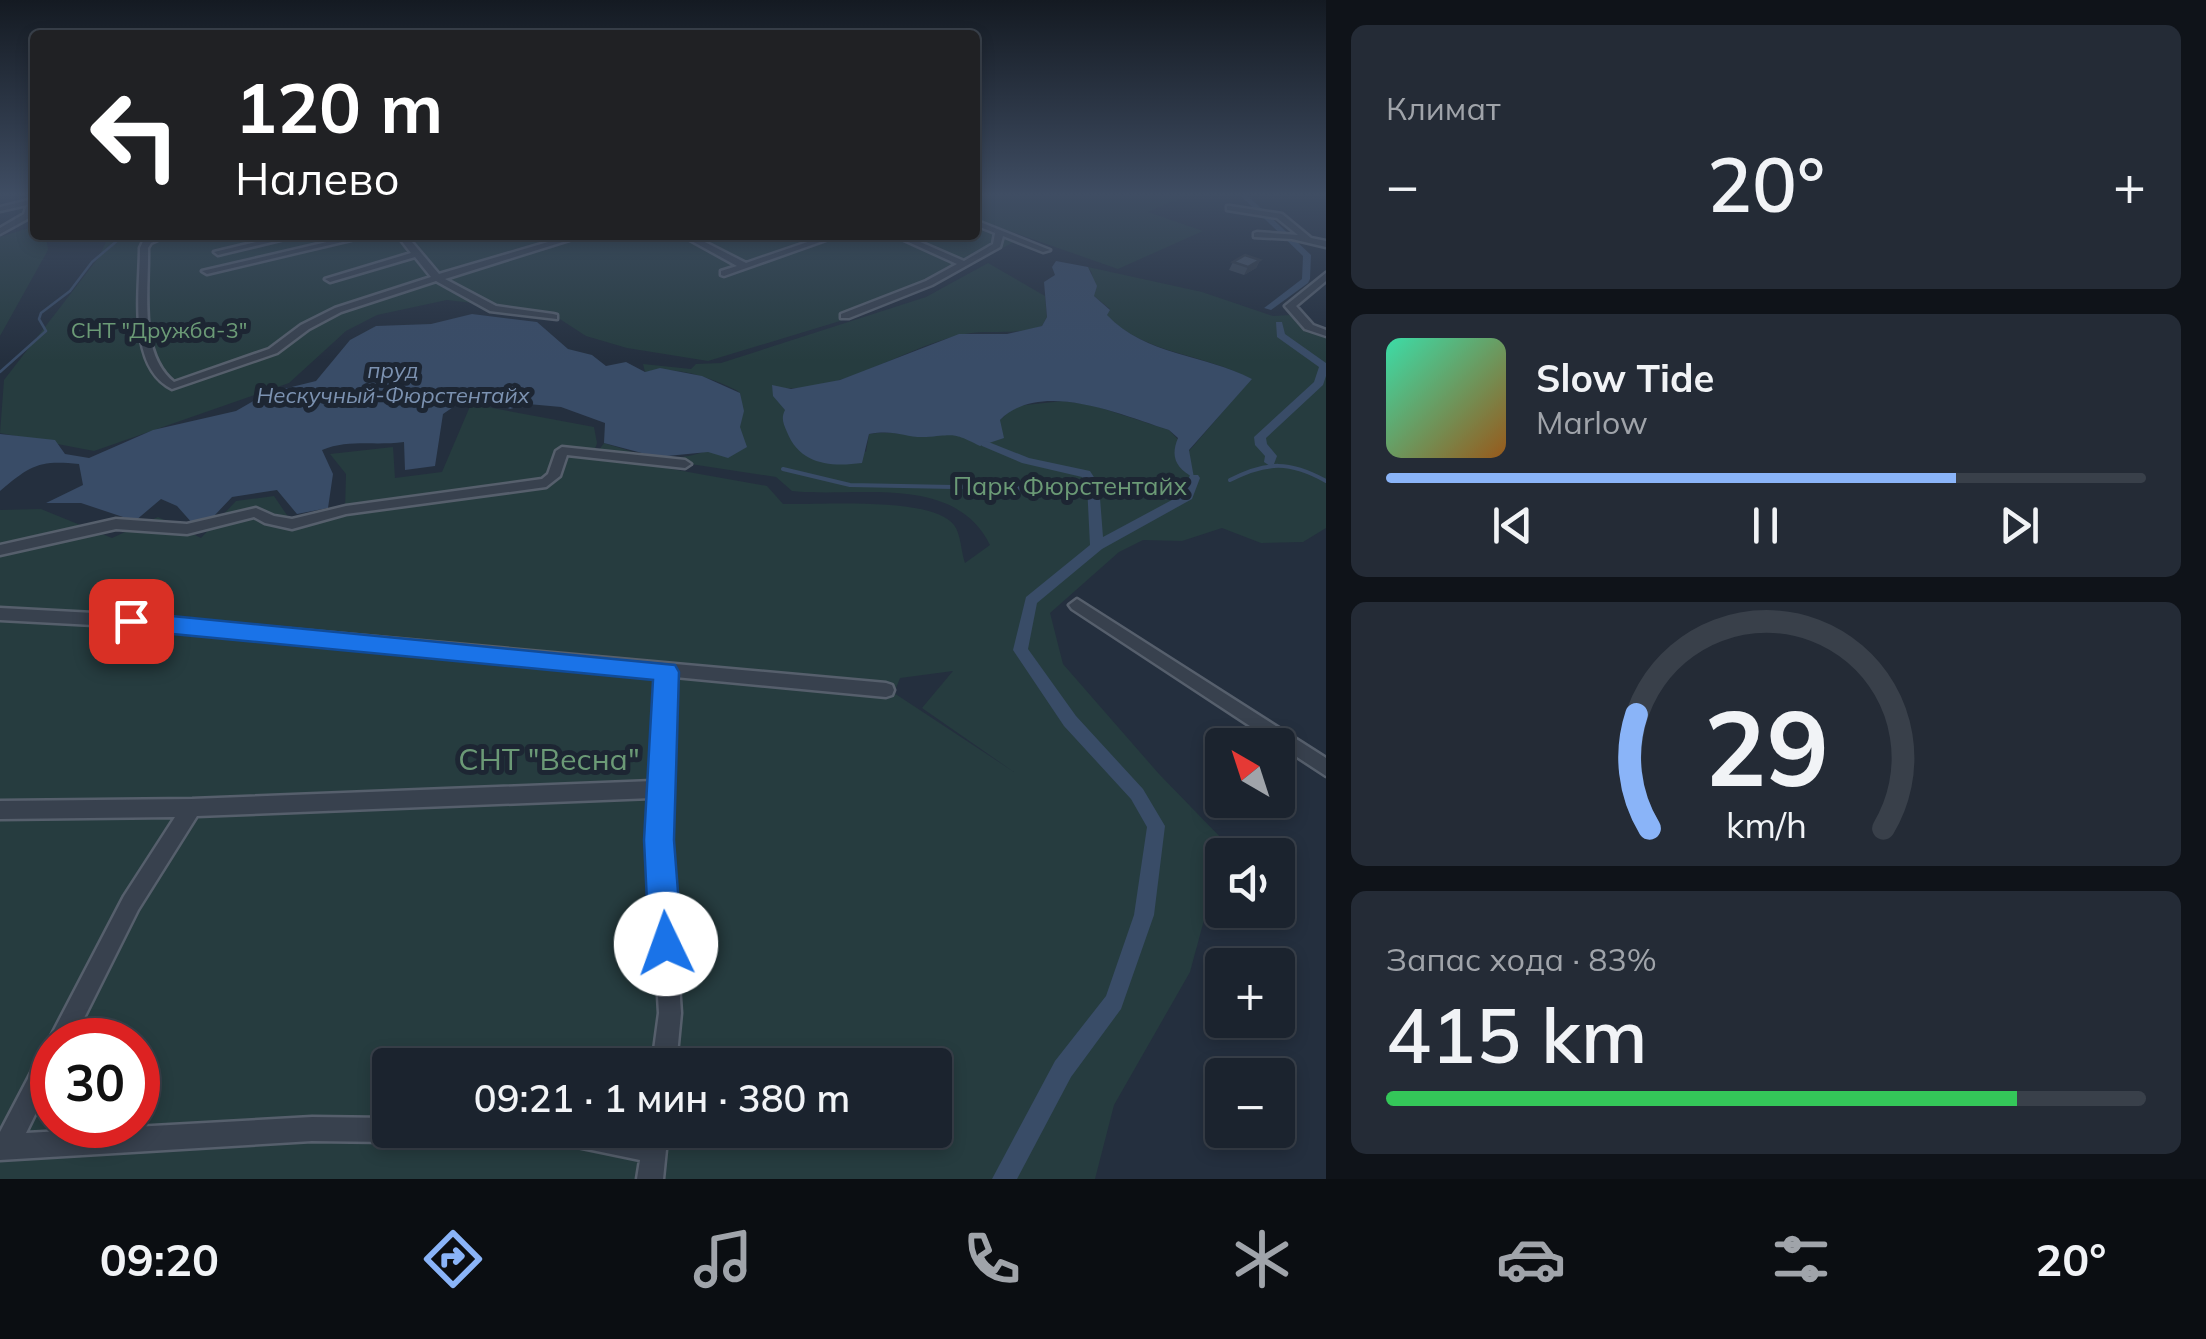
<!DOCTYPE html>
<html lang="ru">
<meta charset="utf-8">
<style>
body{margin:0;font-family:Mulish,sans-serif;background:#242b36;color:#f1f3f6;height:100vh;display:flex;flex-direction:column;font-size:38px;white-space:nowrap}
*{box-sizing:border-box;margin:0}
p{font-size:32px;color:#a0a4aa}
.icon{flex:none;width:55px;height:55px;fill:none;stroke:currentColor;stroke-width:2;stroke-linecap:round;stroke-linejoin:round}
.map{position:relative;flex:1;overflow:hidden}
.drawer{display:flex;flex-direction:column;gap:25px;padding:25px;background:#0f1319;width:880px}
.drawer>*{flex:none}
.guide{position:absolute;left:30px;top:30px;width:950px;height:210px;border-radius:10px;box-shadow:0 5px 15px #0003,0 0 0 2px #39404a;background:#202124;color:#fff;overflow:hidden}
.needle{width:65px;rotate:321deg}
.controls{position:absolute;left:1205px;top:728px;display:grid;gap:20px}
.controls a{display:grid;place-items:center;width:90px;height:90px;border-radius:10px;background:#1b232e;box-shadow:0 5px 15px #0003,0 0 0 2px #39404a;font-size:50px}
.speed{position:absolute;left:30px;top:1018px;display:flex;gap:20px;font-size:50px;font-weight:700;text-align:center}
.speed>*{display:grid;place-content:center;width:130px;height:130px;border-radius:50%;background:#1b232e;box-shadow:0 5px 15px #0003,0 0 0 2px #39404a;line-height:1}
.speed .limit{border:15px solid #d22;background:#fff;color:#111}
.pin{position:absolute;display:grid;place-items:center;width:85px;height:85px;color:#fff;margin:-42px;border-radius:20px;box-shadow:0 5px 15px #0006}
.me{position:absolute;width:110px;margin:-55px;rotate:357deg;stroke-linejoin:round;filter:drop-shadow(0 0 8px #0008)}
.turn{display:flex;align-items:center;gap:35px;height:210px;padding:0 40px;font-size:45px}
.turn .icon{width:130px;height:130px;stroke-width:2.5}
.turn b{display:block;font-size:70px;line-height:85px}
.big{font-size:75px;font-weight:600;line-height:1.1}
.drawer .widget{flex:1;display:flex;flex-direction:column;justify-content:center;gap:15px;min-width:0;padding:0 35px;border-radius:15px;background:#242b36}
.drawer .dial{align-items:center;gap:0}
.dial svg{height:260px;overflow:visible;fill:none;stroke:#39404a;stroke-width:7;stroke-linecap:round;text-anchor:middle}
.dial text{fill:#f1f3f6;stroke:none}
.song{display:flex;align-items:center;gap:30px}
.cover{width:120px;height:120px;border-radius:15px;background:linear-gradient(135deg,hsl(160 70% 55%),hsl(30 70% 35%))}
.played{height:10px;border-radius:5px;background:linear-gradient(90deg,#8ab4f8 75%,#39404a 75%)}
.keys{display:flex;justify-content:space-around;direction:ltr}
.heat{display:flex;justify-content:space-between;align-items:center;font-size:55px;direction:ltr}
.charge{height:15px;border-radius:8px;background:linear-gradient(90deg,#34c759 83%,#39404a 0)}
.trip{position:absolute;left:372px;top:1048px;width:580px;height:100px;border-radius:10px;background:#1b232e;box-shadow:0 5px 15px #0003,0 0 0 2px #39404a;font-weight:600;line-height:100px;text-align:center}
.tabs{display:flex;height:160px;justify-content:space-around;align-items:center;background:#0b0e12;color:#a0a4aa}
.tabs .icon{width:70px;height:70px}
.tabs .selected{color:#8ab4f8}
.tabs b{font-size:45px;color:#f1f3f6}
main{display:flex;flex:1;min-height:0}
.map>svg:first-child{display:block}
.green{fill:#263c3f;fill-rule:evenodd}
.water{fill:#394c67}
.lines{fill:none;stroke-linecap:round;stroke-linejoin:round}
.stream-far1{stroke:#394c67;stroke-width:2.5}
.stream{stroke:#394c67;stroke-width:4}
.canal{fill:#394c67;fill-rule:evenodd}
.street-casing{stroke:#565f6c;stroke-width:5}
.street{fill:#38414e;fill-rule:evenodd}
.wall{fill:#3b4654}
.shaded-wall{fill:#303945}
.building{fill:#455162;stroke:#303945;stroke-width:2.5}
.route{fill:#1a73e8;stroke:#114b97;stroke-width:2.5}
.labels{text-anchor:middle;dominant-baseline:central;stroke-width:10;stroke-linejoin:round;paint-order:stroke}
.far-park-label{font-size:22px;fill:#6b9a76;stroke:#1d2633}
.far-water-label{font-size:22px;font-style:italic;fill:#7c92b1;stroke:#1d2633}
.park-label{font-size:25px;fill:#6b9a76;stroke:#1d2633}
.near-park-label{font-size:30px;fill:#6b9a76;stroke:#1d2633}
</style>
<main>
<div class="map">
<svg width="1326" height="1179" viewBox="0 0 1326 1179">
<rect width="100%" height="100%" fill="#242f3e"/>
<path class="green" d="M 975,196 L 1185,196 L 1148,212 L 1203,231 L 1118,269 L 975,219 Z
M 35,226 L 35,235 L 46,235 L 48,250 L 0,336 L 0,237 Z
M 975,227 L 1014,242 L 923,290 L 863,314 L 708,361 L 627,348 L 586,336 L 549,312 L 447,300 L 377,315 L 346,331 L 289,383 L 94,451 L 0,433 L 4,380 L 99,257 L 109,235 L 581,235 L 559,243 L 563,244 L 596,235 L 975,235 Z
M 988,263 L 1045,296 L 1047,317 L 1042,326 C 1016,336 991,329 965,334 C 906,345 832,400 772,386 L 773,390 L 866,452 L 869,434 C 889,431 901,434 920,436 C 938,438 943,430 962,437 L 1000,420 L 1015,406 L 1063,401 L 1092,405 L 1169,430 L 1189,451 L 1251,379 C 1203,353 1145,355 1106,315 L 1110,309 L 1094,296 L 1092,273 L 1088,267 L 1202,292 L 1273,316 L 1290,315 L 1326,336 L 1326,528 L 1303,542 L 1261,543 L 1222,528 L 1182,541 L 1143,540 L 1119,552 L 1050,613 L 1063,664 L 1159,774 L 1225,842 L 1190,972 L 1114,1105 L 1095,1179 L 0,1179 L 0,510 L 41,509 L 112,538 L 158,517 L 201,538 L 236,501 L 274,496 L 293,524 L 345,510 L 346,474 L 330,454 L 393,447 L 395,478 L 442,472 L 471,404 L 594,427 L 597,443 L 593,455 L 767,486 L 783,504 C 820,505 932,496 954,525 C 961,534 961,552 965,563 L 990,545 C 955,473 857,498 792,491 L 776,477 L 599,450 L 604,443 C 621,448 639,455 657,457 C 698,462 751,441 740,393 L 736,390 C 710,377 674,365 645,372 L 643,364 L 691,369 L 696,364 L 721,363 L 926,297 ZM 953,671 L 922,708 L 1014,772 L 894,693 L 900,678 ZM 52,1040 L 138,1040 L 138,1125 L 52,1125 ZM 390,1065 L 935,1065 L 935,1130 L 390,1130 Z"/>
<path class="water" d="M 1056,261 L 1088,267 L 1097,286 L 1094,296 L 1110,310 L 1107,315 C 1146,356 1204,354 1252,379 L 1189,450 L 1194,478 C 1176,468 1170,457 1178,438 L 1169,430 C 1121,415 1041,379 1000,420 L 1004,438 L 980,446 C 952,432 955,435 926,437 C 905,438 896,429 869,434 L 862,463 C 831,467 800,465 787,432 C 783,423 781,418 785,410 L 773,396 L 772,385 L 791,389 L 840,380 L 959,334 L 1007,334 L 1042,326 L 1047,317 L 1044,282 L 1055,275 L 1052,267 Z
M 472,314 L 537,322 L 568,349 L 592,355 L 606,366 L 626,362 L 645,372 L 660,368 L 702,376 L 740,393 L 744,411 L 740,427 L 747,447 L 728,458 L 708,452 L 657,457 L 604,443 L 605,423 L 561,407 L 528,404 L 510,409 L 490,400 L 465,399 L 443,414 L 435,466 L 405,470 L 404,442 C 374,446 349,439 322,450 L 333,474 L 328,508 L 297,514 L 277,490 L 232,497 L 214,516 L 193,524 L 177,506 L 161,499 L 135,521 L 81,503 L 46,503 L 83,485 L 79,464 C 39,460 31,465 0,491 L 0,434 L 55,440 L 65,454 L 89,458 L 153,430 L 236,411 L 267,393 L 316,381 L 350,340 L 376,326 L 431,324 Z"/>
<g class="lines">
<path class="stream-far1" d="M 0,372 L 46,331 L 39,319 L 41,313 L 70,291 L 92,262 L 124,235"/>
<path class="stream" d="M 783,469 L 850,485 L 1051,489 L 1079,494
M 1230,480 C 1267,461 1290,461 1326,481"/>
<path class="canal" d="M 1241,196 L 1248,196 L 1311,255 L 1310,279 L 1308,283 L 1271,310 L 1264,308 L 1302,279 L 1303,256 Z
M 1276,322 L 1282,322 L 1285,334 L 1326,363 L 1326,376 L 1323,385 L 1266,438 L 1267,444 L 1277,456 L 1274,464 L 1270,466 L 1264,462 L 1265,456 L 1255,445 L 1254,437 L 1314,382 L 1319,367 L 1277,337 Z
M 986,441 L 1029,458 L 1090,471 L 1099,485 L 1103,537 L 1183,494 L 1190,475 L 1198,475 L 1200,478 L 1192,499 L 1102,549 L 1037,603 L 1028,649 L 1076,716 L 1143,789 L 1165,826 L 1154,915 L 1121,1009 L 1071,1077 L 1017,1179 L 992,1179 L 1055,1061 L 1106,996 L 1134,915 L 1147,827 L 1131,799 L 1064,726 L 1013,650 L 1026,597 L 1090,545 L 1087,485 L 1082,477 L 1022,463 L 982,446 L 982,442 Z"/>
<defs>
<path id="street" d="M 30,196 L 35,196 L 31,217 L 0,234 L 0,228 L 24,214 L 27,205 L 0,211 L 0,207 L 29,200 Z
M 1230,206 L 1282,214 L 1311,238 L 1326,241 L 1326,247 L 1292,239 L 1254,237 L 1254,233 L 1257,232 L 1298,235 L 1277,218 L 1227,210 L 1227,206 Z
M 975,220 L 1050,250 L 1043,252 L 1003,236 L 1000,247 L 932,285 L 849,318 L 841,318 L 841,314 L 926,281 L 957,264 L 893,235 L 904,235 L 964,261 L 993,244 L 995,233 L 975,225 Z
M 157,235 L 169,235 L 151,243 L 148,248 C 149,289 138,353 174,382 L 269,349 L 301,325 L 335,308 L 431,277 L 415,257 L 330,282 L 325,279 L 411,253 L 397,235 L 406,235 L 439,274 L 572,235 L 585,235 L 445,279 L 496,306 L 553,314 L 557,315 L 557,319 L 490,311 L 436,281 L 341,312 L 309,329 L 277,353 L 172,389 C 127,367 140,290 140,248 L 144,239 Z
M 285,235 L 301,235 L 218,255 L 214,252 Z
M 357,235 L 372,235 L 207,274 L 202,271 Z
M 681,235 L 691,235 L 746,263 L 828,235 L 840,235 L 724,276 L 721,275 L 721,271 L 737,266 Z
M 1326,273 L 1326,281 L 1296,306 L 1313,325 L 1326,330 L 1326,336 L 1305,329 L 1285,306 Z
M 562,447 L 685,460 L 691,464 L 685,468 L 567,455 L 560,476 L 546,487 L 346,514 L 292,529 L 265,523 L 254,517 L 187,534 L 116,529 L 0,555 L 0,545 L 116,519 L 187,524 L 256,508 L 274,516 L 292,519 L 346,506 L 542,479 L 548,474 L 556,451 Z
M 1077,599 L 1326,758 L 1326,776 L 1072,609 L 1069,605 Z
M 0,608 L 131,615 L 886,683 L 892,685 L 894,690 L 892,695 L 886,697 L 675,677 L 669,840 L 681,1013 L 676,1065 L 652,1065 L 659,1013 L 649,840 L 652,798 L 197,816 L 138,910 L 73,1040 L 52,1040 L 52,1080 L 26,1133 L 312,1117 L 390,1118 L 390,1130 L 402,1130 L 399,1139 L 390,1142 L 312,1141 L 0,1160 L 0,1132 L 44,1048 L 51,1045 L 49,1040 L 53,1032 L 124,896 L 175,817 L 0,819 L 0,801 L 192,799 L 653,781 L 659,676 L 131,627 L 0,620 Z
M 409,1130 L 617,1130 L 643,1135 L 644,1130 L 668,1130 L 663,1179 L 637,1179 L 640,1160 L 558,1143 L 421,1142 L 412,1139 Z"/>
</defs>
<use href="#street" class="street-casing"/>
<use href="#street" class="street"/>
</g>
<path class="wall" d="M 1260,260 L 1256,268 L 1244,275 L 1229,270 L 1233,262 Z"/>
<path class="shaded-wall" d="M 1260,260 L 1256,268 L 1244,275 L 1248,267 Z"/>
<path class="building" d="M 1245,255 L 1260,260 L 1248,267 L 1233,262 Z"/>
<linearGradient id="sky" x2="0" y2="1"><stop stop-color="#141a22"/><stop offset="0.54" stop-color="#3f4d63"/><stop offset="1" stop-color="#3f4d63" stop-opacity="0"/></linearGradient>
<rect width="1326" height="361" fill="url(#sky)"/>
<path class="route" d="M 131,612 L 675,665 L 679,672 L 674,840 L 682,944 L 677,955 L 666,960 L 654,955 L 649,944 L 644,840 L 653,680 L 131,630 L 119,621 Z"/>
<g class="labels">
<g class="far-park-label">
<text x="159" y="330">СНТ "Дружба-3"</text>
</g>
<g class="far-water-label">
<text x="393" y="370">пруд<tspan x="393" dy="25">Нескучный-Фюрстентайх</tspan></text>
</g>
<g class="park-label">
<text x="1070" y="485">Парк Фюрстентайх</text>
</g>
<g class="near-park-label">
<text x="549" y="759">СНТ "Весна"</text>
</g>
</g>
</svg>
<div class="controls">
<a><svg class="needle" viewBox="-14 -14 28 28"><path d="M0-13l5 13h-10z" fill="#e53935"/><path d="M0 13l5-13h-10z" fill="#a0a4aa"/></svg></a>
<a><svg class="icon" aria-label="sound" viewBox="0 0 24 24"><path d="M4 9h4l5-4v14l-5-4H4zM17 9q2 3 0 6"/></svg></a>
<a>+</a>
<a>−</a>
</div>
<div class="speed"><div class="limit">30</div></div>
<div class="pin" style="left:131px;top:621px;background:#d93025"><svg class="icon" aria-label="arrive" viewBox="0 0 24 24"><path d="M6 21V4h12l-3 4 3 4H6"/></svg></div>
<svg class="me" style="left:666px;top:944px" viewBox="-20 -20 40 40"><circle r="19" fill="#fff"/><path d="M0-13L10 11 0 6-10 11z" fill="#1a73e8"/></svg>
<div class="trip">09:21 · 1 мин · 380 m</div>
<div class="guide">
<div class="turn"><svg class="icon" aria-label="left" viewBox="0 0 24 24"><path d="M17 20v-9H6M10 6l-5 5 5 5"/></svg><div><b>120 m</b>Налево</div></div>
</div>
</div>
<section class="drawer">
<div class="widget"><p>Климат</p>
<div class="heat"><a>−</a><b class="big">20°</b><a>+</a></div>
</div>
<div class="widget">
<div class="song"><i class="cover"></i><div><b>Slow Tide</b><p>Marlow</p></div></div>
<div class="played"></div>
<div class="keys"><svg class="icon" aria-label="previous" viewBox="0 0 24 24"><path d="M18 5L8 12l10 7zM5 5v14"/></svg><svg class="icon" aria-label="pause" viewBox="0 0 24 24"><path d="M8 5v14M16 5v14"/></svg><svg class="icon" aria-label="next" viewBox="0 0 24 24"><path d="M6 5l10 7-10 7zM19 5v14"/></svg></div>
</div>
<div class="widget dial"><svg viewBox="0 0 100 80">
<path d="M14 69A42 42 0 1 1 86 69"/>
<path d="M14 69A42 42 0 0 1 10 34" stroke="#8ab4f8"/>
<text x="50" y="56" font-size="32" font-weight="700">29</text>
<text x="50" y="72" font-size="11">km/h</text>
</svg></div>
<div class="widget"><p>Запас хода · 83%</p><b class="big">415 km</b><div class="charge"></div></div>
</section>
</main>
<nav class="tabs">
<b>09:20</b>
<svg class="icon selected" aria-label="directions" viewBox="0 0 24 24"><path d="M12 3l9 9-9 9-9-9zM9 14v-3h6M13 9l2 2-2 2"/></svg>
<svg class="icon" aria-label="music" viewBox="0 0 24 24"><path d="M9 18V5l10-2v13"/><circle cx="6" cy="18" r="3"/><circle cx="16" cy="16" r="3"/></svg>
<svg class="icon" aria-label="phone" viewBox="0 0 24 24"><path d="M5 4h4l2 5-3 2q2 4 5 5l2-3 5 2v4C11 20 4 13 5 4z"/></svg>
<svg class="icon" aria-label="climate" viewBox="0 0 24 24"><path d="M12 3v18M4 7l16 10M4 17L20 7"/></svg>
<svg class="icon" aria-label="car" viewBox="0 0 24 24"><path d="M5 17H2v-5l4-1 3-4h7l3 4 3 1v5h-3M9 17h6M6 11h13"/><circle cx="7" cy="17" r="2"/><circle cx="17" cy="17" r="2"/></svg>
<svg class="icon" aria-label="filters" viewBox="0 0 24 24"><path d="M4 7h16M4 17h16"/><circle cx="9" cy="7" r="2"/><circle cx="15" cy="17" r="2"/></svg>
<b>20°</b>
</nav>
